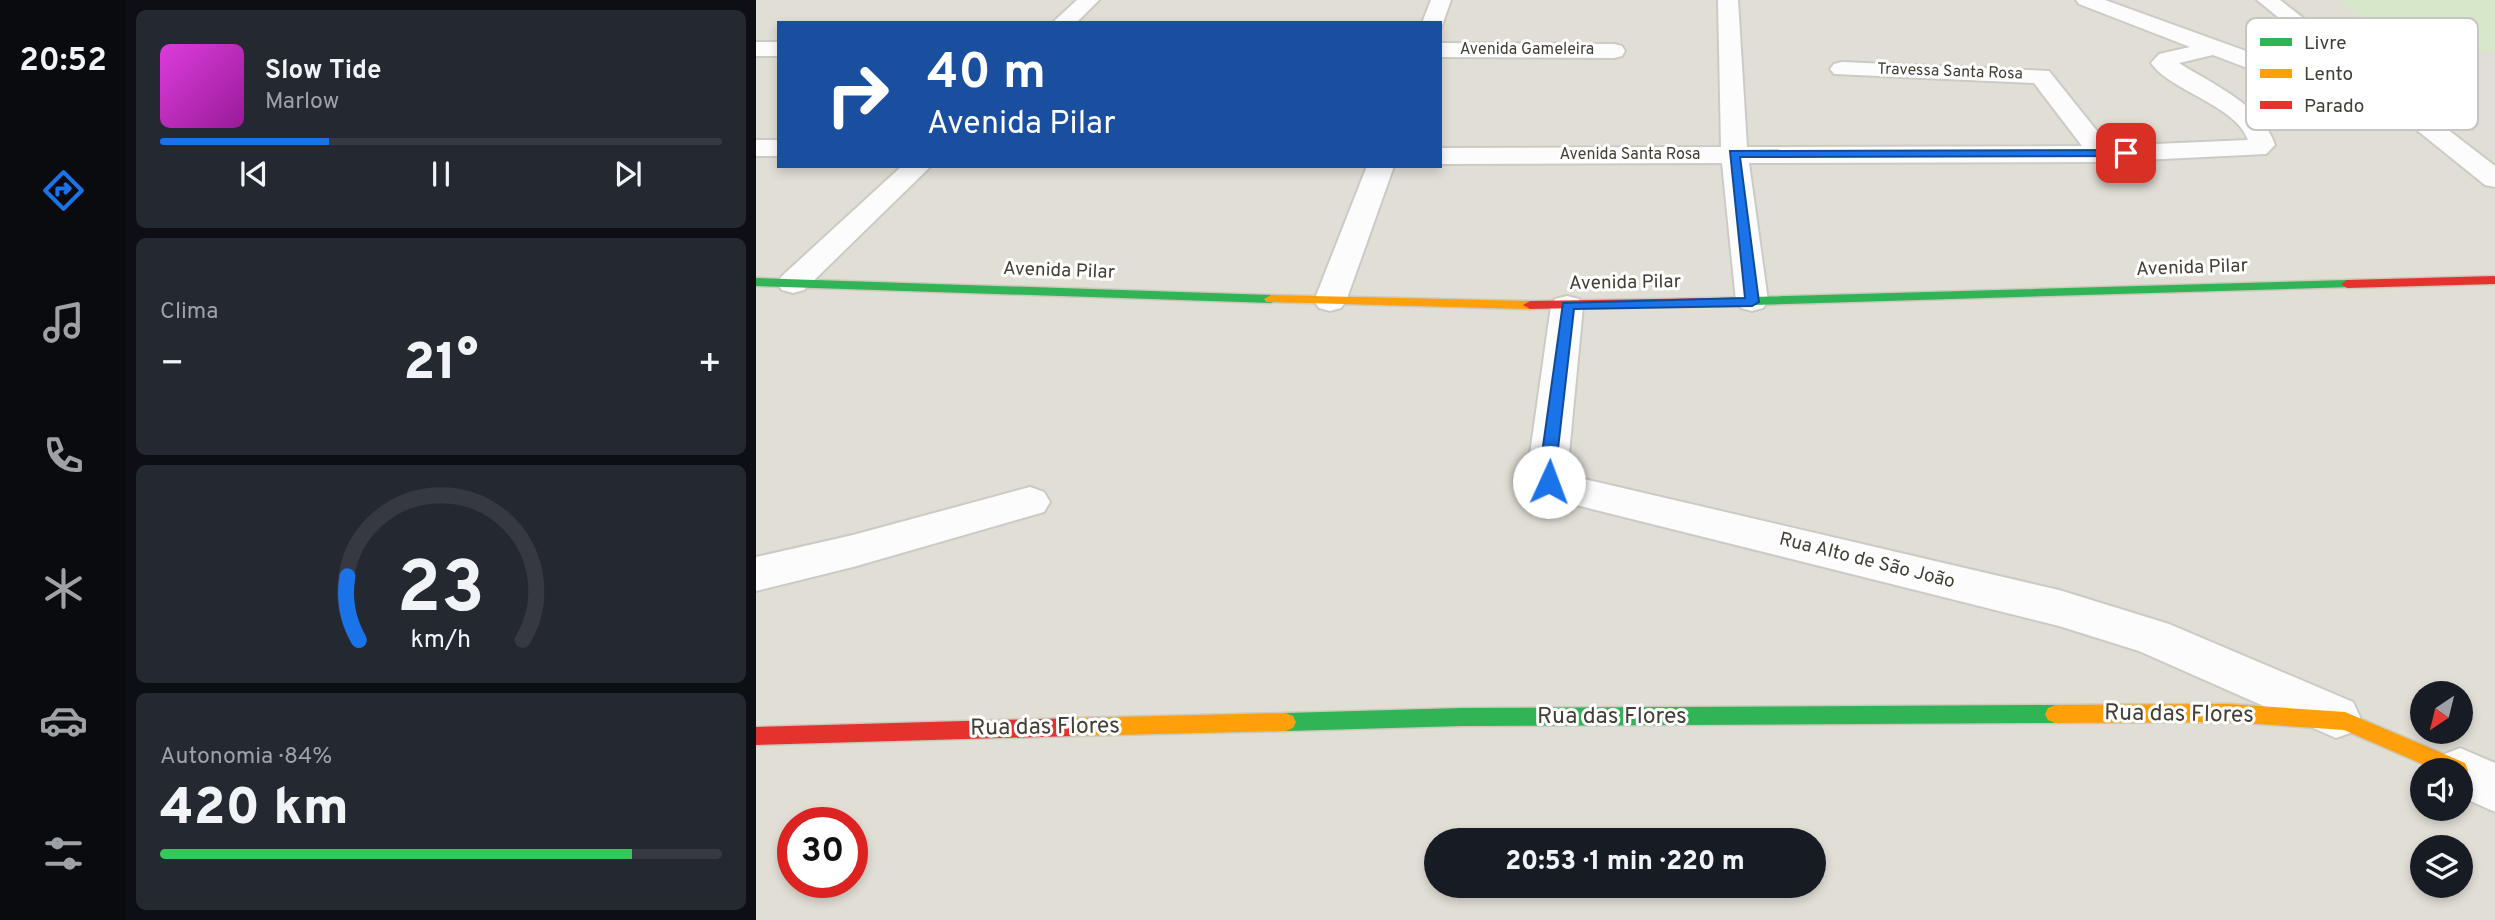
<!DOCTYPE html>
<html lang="pt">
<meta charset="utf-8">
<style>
body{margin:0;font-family:Overpass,sans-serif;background:#242831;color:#f1f3f6;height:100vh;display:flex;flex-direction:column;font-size:26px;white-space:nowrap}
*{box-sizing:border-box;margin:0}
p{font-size:23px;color:#9ea1a6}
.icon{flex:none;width:38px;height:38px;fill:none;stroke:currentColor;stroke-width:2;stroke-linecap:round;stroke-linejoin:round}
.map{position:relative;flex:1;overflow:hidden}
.drawer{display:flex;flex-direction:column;gap:10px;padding:10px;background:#0d0f14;width:630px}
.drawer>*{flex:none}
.banner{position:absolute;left:21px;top:21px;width:665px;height:147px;border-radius:0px;box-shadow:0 4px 10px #0003;background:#1a4fa0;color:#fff;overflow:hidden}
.needle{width:46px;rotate:215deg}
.buttons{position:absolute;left:1654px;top:681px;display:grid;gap:14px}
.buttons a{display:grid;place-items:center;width:63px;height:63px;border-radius:50%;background:#171b24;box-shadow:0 4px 10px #0003;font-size:35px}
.speed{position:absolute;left:21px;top:807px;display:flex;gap:14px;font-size:35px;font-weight:700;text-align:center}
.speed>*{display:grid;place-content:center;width:91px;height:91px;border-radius:50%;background:#171b24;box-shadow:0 4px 10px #0003;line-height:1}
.speed .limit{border:10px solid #d22;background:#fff;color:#111}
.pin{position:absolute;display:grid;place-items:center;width:60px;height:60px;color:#fff;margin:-30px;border-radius:14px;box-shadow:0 4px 10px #0006}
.me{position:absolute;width:77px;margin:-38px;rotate:2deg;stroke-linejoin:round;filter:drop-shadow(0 0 5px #0008)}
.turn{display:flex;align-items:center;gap:24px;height:147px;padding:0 35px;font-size:32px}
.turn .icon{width:91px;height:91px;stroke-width:2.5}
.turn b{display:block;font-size:49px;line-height:60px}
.big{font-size:52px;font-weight:800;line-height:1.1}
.drawer .card{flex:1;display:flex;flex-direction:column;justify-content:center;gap:10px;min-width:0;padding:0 24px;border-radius:10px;background:#242831}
.drawer .dial{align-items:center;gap:0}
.dial svg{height:182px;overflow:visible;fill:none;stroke:#363941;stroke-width:7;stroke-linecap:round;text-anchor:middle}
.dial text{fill:#f1f3f6;stroke:none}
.song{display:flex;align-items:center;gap:21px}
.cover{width:84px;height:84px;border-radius:10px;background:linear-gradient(135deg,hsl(300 70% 55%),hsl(300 70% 35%))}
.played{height:7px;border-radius:4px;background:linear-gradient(90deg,#1a73e8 30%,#363941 30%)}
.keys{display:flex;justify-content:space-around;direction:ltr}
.heat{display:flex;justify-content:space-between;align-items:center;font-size:38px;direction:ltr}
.charge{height:10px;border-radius:5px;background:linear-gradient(90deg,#34c759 84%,#363941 0)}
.trip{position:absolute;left:668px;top:828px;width:402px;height:70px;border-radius:35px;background:#171b24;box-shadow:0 4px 10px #0003;font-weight:800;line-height:70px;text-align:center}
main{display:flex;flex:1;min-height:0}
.dock{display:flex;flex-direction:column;width:126px;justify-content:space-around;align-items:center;background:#090b0e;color:#9ea1a6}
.dock .icon{width:49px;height:49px}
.dock .current{color:#1a73e8}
.dock b{font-size:32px;color:#f1f3f6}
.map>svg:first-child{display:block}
.residential{fill:#e1dfd5;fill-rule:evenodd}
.green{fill:#d7e7ca}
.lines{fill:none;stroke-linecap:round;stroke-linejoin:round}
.street-casing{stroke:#cccac5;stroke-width:4}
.fast-casing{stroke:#cccabf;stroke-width:3}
.slow-casing{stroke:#cccabf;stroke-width:3}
.jam-casing{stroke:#cccabf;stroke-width:3}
.street{fill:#fcfcfc;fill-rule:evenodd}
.fast{fill:#30b455;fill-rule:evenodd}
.slow{fill:#ff9f0a;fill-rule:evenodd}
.jam{fill:#e5322d;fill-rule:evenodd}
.route{fill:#1a73e8;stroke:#114b97;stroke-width:2}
.labels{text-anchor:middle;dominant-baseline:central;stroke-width:6;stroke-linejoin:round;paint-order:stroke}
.far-street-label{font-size:16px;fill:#423f35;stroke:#fff}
.street-label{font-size:19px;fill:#423f35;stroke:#fff}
.near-street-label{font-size:23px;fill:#423f35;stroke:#fff}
.key{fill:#fff;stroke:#c6c5c2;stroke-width:2}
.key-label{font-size:19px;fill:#423f35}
</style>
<main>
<nav class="dock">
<b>20:52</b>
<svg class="icon current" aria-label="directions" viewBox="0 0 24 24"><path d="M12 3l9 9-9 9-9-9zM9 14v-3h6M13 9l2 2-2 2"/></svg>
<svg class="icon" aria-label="music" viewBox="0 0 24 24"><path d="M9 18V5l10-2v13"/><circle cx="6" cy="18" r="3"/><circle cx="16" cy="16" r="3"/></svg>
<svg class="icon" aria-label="phone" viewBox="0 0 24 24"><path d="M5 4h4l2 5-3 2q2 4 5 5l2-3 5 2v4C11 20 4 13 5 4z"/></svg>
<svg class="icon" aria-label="climate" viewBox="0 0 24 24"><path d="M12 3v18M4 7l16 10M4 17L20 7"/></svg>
<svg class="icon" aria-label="car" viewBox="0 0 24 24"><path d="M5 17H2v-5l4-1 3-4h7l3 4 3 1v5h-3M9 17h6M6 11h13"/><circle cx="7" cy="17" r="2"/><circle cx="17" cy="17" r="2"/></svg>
<svg class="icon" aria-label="filters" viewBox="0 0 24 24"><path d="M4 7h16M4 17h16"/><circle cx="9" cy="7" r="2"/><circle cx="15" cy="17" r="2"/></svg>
</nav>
<section class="drawer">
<div class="card">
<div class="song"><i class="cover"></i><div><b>Slow Tide</b><p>Marlow</p></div></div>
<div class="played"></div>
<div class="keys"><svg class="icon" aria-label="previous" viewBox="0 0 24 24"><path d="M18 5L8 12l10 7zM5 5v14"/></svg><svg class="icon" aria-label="pause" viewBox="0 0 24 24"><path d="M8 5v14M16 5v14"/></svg><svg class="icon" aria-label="next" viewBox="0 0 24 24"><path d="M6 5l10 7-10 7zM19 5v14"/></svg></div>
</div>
<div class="card"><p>Clima</p>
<div class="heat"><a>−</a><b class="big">21°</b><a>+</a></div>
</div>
<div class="card dial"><svg viewBox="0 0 100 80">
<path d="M14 69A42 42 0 1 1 86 69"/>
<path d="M14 69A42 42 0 0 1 9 41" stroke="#1a73e8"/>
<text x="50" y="56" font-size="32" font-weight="700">23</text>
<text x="50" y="72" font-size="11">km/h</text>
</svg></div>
<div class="card"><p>Autonomia · 84%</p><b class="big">420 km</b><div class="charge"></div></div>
</section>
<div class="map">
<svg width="1739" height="920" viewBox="0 0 1739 920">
<rect width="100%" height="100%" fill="#eeede8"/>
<path class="residential" d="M 0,0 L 1739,0 L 1739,920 L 0,920 ZM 23,23 L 684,23 L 684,166 L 23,166 ZM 1666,693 L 1704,693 L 1704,732 L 1666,732 ZM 1666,770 L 1704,770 L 1704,808 L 1666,808 ZM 37,822 L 96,822 L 96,882 L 37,882 ZM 681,840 L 1059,840 L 1059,886 L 681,886 ZM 1666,847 L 1704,847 L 1704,886 L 1666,886 Z"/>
<path class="green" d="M 1581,0 L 1739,0 L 1739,51 L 1653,50 Z"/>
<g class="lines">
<defs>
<path id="street" d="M 321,0 L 343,0 L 320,23 L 296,23 Z
M 675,0 L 695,0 L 685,28 L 684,23 L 666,23 Z
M 962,0 L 982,0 L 991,147 L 1326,146 L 1278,83 L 1078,74 L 1074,69 L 1078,64 L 1086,62 L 1293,71 L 1353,146 L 1492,140 C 1480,105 1414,91 1395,63 L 1403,54 L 1434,47 L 1323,4 L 1320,0 L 1349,0 L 1622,99 L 1501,0 L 1524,0 L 1739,166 L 1739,187 L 1729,185 L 1652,123 L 1589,105 L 1457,55 L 1423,63 C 1456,84 1506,105 1519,145 L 1510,154 L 1346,162 L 993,163 L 1012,301 L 1007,308 L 996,311 L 985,308 L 980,301 L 966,163 L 684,164 L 684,148 L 965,147 Z
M 0,42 L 23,42 L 23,56 L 0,56 Z
M 684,43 L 858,44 L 866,46 L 869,51 L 866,56 L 858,58 L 684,57 Z
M 0,140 L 23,140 L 23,156 L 0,156 Z
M 146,166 L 175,166 L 48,290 L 37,293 L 26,290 L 21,283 L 26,276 Z
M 611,166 L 638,166 L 590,301 L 585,308 L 574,311 L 563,308 L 558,301 Z
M 811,296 L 823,299 L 827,306 L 811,475 L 1303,590 L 1413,624 L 1597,702 L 1604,717 L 1597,732 L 1580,738 L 1383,651 L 1303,626 L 784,496 L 779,492 L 771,475 L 795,306 L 799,299 Z
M 274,487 L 288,492 L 294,502 L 288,512 L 97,567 L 0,591 L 0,557 L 97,535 Z
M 1704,748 L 1739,763 L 1739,812 L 1704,796 L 1704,770 L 1679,770 L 1686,755 Z"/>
<path id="fast" d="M 0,278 L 515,295 L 522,299 L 515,303 L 0,286 Z
M 1591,280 L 1597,284 L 1596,287 L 962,306 L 955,302 L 962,298 Z
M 1299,705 L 1306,708 L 1309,714 L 1306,720 L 1299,723 L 705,726 L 530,731 L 523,728 L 520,722 L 523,716 L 530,713 L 705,708 Z"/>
<path id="slow" d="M 515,295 L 774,301 L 781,305 L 774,309 L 510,302 L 508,299 Z
M 1473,704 L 1589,712 L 1709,763 L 1712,770 L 1709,777 L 1704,778 L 1704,770 L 1680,770 L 1588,730 L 1473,722 L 1299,723 L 1292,720 L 1289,714 L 1292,708 L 1299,705 Z
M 530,713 L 537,716 L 540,722 L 537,728 L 530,731 L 318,736 L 311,733 L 308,727 L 311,721 L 318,718 Z"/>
<path id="jam" d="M 1739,276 L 1739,284 L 1591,288 L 1585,284 L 1591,280 Z
M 962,298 L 969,302 L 967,305 L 774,309 L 767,305 L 774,301 Z
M 318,718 L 325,721 L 328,727 L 325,733 L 318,736 L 0,745 L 0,727 Z"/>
</defs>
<use href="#street" class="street-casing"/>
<use href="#fast" class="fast-casing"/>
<use href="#slow" class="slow-casing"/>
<use href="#jam" class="jam-casing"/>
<use href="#street" class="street"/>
<use href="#fast" class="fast"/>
<use href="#slow" class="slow"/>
<use href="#jam" class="jam"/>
</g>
<path class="route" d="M 1370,150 L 1374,151 L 1374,156 L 984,157 L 1003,302 L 996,306 L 818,309 L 799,475 L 801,482 L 793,488 L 787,486 L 783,475 L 807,303 L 989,298 L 974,151 Z"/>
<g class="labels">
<g class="far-street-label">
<text x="771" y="50">Avenida Gameleira</text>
<text transform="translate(1194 72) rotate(2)">Travessa Santa Rosa</text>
<text x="874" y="155">Avenida Santa Rosa</text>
</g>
<g class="street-label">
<text transform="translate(1436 268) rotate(-2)">Avenida Pilar</text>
<text transform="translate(303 271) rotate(2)">Avenida Pilar</text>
<text transform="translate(869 283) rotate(-1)">Avenida Pilar</text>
<text transform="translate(1111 561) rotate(14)">Rua Alto de São João</text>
</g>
<g class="near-street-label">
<text transform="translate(1423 715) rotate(1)">Rua das Flores</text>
<text x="856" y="717">Rua das Flores</text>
<text transform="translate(289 728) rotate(-1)">Rua das Flores</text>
</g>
</g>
<rect x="1490" y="18" width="232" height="112" rx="10" class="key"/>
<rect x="1504" y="38" width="32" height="8" fill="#30b455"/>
<rect x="1504" y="69" width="32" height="9" fill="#ff9f0a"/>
<rect x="1504" y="101" width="32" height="8" fill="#e5322d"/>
<g class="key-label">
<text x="1548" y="49">Livre</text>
<text x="1548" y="80">Lento</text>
<text x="1548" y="112">Parado</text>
</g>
</svg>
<div class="buttons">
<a><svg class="needle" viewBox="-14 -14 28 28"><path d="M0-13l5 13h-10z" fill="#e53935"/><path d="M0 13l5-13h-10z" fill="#9ea1a6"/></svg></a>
<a><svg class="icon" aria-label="sound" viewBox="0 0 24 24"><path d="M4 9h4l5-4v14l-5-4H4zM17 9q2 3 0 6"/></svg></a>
<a><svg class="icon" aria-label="layers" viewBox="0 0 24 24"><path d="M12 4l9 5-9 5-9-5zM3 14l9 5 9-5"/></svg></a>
</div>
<div class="speed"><div class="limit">30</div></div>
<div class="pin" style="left:1370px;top:153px;background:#d93025"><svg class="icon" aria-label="arrive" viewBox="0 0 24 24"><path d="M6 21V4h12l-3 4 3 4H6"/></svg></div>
<svg class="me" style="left:793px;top:482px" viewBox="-20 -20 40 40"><circle r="19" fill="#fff"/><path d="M0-13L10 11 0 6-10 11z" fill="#1a73e8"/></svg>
<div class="trip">20:53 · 1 min · 220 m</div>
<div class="banner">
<div class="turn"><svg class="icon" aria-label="right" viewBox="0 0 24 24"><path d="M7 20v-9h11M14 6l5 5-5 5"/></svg><div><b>40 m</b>Avenida Pilar</div></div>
</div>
</div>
</main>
